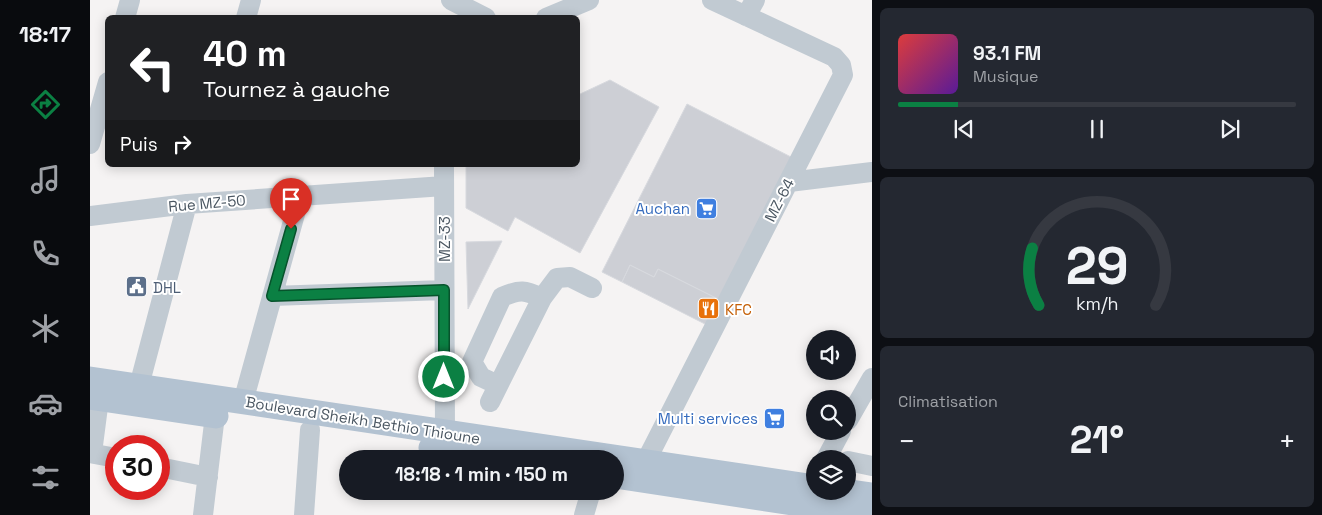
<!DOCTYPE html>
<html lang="fr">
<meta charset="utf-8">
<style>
body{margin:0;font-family:"Space Grotesk",sans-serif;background:#242831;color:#f1f3f6;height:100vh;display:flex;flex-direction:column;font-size:19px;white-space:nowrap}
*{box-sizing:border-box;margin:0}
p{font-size:16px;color:#9ea1a6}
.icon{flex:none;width:28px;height:28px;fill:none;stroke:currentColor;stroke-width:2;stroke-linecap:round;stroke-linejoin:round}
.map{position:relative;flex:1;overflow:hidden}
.details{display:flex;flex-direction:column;gap:8px;padding:8px;background:#0d0f14;width:450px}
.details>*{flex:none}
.hud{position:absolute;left:15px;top:15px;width:475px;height:152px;border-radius:8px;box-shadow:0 2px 12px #0003;background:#202124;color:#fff;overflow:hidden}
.tools{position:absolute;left:716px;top:330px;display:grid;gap:10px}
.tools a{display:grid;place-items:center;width:50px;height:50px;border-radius:50%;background:#171b24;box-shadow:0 2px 12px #0003;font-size:25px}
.speed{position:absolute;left:15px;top:435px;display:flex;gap:10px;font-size:25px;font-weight:700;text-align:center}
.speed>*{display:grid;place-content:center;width:65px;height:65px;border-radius:50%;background:#171b24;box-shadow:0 2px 12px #0003;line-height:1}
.speed .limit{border:8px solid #d22;background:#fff;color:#111}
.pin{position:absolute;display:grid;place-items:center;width:42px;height:42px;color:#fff;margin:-51px -21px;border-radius:50% 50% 50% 0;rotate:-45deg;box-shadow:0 0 5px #0007}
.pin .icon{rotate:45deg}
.me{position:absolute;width:55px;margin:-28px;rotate:0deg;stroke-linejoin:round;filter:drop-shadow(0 0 4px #0008)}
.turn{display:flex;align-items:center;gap:18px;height:105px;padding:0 15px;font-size:22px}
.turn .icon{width:65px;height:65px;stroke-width:2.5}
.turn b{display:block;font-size:35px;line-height:42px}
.then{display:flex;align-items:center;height:48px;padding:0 15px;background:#0003;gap:10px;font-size:19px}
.big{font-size:38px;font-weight:600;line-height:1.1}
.details .card{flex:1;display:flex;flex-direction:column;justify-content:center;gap:8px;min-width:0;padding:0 18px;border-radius:8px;background:#242831}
.details .dial{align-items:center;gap:0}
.dial svg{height:130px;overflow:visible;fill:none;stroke:#363941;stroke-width:7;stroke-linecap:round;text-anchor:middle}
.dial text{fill:#f1f3f6;stroke:none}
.song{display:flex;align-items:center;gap:15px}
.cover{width:60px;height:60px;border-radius:8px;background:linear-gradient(135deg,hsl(0 70% 55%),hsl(270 70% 35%))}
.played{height:5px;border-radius:2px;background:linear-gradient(90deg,#0b8043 15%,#363941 15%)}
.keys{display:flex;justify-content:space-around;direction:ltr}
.heat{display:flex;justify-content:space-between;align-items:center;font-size:28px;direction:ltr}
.trip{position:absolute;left:249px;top:450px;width:285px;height:50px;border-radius:25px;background:#171b24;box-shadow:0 2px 12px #0003;font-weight:600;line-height:50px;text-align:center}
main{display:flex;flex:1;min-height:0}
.dock{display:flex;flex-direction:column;width:90px;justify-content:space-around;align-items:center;background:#090b0e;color:#9ea1a6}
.dock .icon{width:35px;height:35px}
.dock .selected{color:#0b8043}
.dock b{font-size:22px;color:#f1f3f6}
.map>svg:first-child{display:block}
.building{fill:#cdcfd5;stroke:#d7d9de}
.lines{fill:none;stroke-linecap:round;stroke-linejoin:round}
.minor{stroke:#c1cad2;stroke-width:20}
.major{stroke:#b3c2d1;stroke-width:25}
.route-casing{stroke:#07532c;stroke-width:12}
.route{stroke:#0b8043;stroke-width:9}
.labels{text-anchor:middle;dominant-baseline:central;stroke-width:4;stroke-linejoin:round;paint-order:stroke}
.street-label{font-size:15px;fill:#4a5661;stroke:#fff}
.shop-label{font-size:15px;fill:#366cbe;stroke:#fff;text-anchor:end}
.service-label{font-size:15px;fill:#4e5e75;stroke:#fff;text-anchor:start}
.food-label{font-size:15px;fill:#c56008;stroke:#fff;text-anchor:start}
</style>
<main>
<nav class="dock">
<b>18:17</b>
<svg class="icon selected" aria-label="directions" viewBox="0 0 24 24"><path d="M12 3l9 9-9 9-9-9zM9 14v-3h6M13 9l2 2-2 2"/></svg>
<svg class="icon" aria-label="music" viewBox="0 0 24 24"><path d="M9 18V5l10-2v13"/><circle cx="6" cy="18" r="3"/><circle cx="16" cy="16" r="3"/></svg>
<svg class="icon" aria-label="phone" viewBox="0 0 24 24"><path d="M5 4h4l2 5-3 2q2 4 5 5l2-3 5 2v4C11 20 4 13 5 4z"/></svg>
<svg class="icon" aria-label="climate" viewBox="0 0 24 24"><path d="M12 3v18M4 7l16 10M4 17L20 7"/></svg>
<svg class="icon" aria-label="car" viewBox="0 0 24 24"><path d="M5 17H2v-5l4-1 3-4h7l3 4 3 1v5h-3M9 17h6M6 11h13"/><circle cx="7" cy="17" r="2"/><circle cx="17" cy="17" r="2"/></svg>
<svg class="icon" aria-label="filters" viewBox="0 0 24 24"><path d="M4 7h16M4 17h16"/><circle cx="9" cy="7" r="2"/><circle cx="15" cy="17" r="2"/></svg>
</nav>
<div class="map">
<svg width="782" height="515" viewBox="0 0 782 515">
<rect width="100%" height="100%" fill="#f5f3f3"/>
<path class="building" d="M 520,80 L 569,107 L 490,253 L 425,217 L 418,231 L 376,208 L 376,165 L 488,165 L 488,95 Z
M 597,104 L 701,157 L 630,300 L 568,269 L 564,277 L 540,265 L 532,282 L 512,272 Z
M 412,241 L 378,309 L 376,242 Z
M 540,265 L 564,277 L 568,269 L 630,300 L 617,325 L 532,282 Z"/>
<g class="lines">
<path class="minor" d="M 361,0 L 396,18
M 656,16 L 665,0
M 35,18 L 40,0
M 156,18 L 161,0
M 456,18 L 499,0
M 0,144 L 18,82
M 354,165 L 355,432
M 699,182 L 782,172
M 0,216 L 97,204 L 354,186
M 182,296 L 354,290
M 408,385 L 391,377 L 382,362 L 412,297 C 430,289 435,290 452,298
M 49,386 L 97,204
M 153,402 L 210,196
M 400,402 L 452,298 L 467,278 L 480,277 L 502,288
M 758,420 L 782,378
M 0,453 L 26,458
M 2,453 L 9,399
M 736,459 L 751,431
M 758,461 L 782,466
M 555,463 L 753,75 L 751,65 L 744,57 L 622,0
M 69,467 L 118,477
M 113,515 L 125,415
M 214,515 L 220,430
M 494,515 L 501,491"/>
<path class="major" d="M 0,379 L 725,487
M 0,397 L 126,416
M 341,448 L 412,459
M 525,476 L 782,515
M 752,491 L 782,495"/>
</g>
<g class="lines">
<defs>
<path id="route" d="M 201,229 L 182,296 L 354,290 L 354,377"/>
</defs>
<use href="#route" class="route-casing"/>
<use href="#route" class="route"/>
</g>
<defs>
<symbol id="supermarket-square" viewBox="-11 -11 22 22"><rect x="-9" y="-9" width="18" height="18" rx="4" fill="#3f7fe0" stroke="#fff"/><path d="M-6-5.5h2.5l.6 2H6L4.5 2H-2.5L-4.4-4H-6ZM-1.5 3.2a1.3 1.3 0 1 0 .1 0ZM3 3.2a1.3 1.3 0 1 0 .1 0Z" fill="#fff"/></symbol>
<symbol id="civic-square" viewBox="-11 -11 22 22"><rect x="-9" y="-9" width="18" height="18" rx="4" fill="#5c6f8a" stroke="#fff"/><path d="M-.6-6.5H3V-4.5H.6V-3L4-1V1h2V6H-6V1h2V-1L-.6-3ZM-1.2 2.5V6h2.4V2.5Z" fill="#fff"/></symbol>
<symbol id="restaurant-square" viewBox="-11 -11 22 22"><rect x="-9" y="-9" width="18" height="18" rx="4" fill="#e8710a" stroke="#fff"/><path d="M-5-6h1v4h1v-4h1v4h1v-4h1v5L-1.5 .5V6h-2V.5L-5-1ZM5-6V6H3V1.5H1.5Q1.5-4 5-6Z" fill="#fff"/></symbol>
</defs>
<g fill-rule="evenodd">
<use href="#supermarket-square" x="604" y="196" width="25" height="25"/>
<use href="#civic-square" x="34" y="274" width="25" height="25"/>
<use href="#restaurant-square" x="606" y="296" width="25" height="25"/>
<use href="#supermarket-square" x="672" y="406" width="25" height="25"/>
</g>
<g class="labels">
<g class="street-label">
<text transform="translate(689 200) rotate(-63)">MZ-64</text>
<text transform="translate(117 203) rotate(-5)">Rue MZ-50</text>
<text transform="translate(354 239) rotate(-90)">MZ-33</text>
<text transform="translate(273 420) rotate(9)">Boulevard Sheikh Bethio Thioune</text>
</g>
<g class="shop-label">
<text x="600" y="208">Auchan</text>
<text x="668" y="418">Multi services</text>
</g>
<g class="service-label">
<text x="63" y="287">DHL</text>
</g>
<g class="food-label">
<text x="635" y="309">KFC</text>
</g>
</g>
</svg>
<div class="tools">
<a><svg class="icon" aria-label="sound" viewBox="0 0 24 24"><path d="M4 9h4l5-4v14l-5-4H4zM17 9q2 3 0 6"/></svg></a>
<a><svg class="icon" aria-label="search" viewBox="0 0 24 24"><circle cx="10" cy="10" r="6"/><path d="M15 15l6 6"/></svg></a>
<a><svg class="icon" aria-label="layers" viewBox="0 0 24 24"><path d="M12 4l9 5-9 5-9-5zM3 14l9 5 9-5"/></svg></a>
</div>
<div class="speed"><div class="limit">30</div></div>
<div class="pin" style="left:201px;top:229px;background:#d93025"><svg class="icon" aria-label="arrive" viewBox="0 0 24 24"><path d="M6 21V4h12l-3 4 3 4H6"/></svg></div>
<svg class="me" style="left:354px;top:377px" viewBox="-20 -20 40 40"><circle r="17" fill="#0b8043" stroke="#fff" stroke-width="3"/><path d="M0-11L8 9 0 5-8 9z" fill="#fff"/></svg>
<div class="trip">18:18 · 1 min · 150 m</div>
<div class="hud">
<div class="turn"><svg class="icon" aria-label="left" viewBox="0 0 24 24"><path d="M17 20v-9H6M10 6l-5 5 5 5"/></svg><div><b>40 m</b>Tournez à gauche</div></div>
<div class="then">Puis<svg class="icon" aria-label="right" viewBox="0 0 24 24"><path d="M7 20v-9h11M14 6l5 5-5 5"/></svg></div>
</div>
</div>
<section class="details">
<div class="card">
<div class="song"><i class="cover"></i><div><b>93.1 FM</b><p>Musique</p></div></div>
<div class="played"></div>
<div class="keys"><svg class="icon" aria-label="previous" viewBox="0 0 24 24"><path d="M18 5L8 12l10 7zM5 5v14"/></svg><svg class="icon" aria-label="pause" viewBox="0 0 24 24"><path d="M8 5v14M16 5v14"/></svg><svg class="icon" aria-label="next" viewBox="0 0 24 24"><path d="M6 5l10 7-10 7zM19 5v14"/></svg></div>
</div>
<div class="card dial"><svg viewBox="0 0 100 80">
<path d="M14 69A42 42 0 1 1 86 69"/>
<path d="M14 69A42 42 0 0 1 10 34" stroke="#0b8043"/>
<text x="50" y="56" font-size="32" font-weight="700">29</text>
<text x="50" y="72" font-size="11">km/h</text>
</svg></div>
<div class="card"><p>Climatisation</p>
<div class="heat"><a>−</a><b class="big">21°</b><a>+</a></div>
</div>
</section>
</main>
